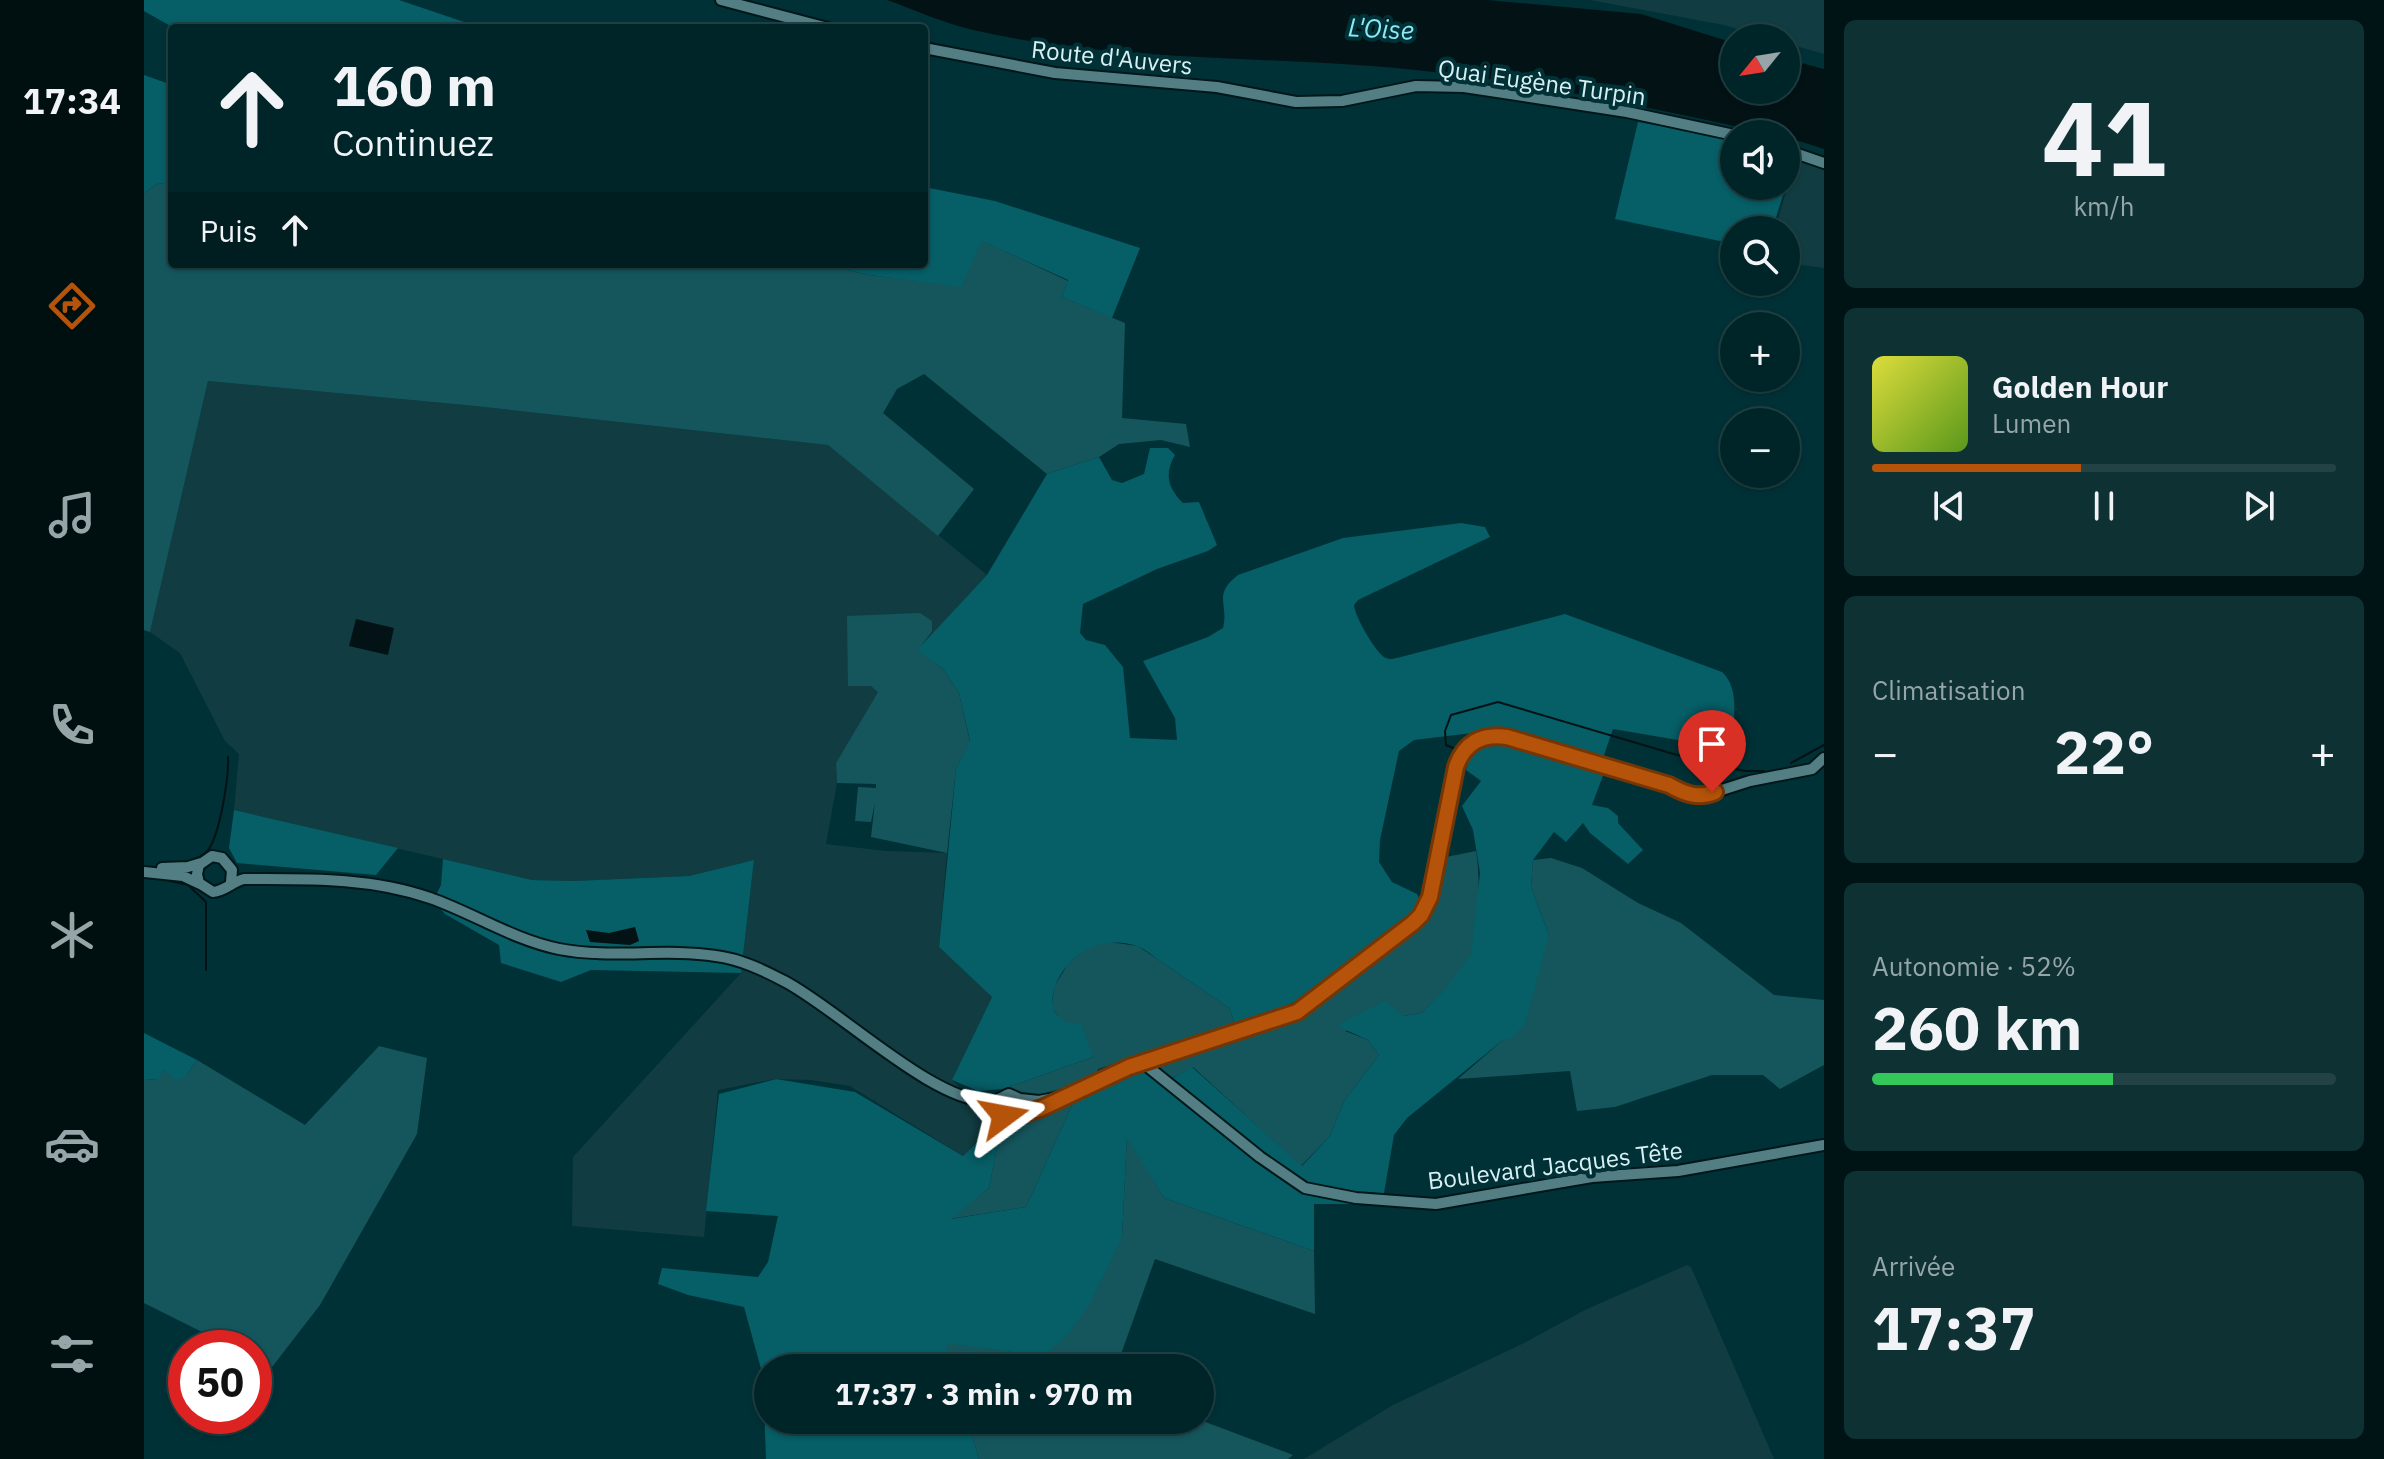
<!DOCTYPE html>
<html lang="fr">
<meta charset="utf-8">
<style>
body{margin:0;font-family:"IBM Plex Sans",sans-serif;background:#0e3134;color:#f1f3f6;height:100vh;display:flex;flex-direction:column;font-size:30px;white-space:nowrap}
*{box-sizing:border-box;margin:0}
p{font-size:26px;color:#95a5a8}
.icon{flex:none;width:44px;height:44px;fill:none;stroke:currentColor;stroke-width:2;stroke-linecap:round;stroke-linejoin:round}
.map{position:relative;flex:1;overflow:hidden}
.side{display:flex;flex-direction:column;gap:20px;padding:20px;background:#001416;width:560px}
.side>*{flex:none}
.banner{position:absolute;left:24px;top:24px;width:760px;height:244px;border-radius:8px;box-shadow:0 2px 6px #0004,0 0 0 2px #224245;background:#002528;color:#f1f3f6;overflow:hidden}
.needle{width:52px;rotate:240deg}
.tools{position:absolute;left:1576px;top:24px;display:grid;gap:16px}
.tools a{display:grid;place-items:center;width:80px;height:80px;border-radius:50%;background:#002528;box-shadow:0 2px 6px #0004,0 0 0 2px #224245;font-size:40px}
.speed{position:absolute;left:24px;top:1330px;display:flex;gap:16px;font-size:40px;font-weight:700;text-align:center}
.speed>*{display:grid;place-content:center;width:104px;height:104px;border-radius:50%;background:#002528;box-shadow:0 2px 6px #0004,0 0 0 2px #224245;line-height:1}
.speed .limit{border:12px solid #d22;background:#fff;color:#111}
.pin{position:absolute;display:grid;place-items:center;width:68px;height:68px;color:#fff;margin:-82px -34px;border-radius:50% 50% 50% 0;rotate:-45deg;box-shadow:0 0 8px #0007}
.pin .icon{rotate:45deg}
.me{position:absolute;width:88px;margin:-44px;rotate:77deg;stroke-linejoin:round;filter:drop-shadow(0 0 6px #0008)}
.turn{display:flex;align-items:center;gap:28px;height:168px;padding:0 32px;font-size:36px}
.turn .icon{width:104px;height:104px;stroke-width:2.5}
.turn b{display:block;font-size:56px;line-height:68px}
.then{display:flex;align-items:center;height:76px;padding:0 32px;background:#0003;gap:16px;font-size:30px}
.big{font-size:60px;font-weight:800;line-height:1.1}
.side .widget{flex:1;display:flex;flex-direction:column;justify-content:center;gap:12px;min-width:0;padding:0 28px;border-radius:12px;background:#0e3134}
.side .dial{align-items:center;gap:0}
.dial b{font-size:104px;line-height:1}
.song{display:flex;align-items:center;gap:24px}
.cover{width:96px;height:96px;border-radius:12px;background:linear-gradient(135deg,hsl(60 70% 55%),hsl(90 70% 35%))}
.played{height:8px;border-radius:4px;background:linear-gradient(90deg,#b45309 45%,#224245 45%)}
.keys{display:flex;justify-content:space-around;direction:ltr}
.heat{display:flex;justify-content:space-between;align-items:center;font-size:44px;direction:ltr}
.charge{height:12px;border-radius:6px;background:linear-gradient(90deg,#34c759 52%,#224245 0)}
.trip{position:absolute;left:610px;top:1354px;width:460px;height:80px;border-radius:40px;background:#002528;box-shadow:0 2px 6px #0004,0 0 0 2px #224245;font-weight:800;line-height:80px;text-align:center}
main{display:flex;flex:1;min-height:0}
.dock{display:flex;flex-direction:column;width:144px;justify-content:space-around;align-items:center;background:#000f10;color:#95a5a8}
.dock .icon{width:56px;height:56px}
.dock .on{color:#b45309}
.dock b{font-size:36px;color:#f1f3f6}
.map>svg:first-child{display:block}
.built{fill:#113d42}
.green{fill:#15565d}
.forest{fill:#065e66}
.water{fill:#031315}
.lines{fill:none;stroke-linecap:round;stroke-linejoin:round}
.stream{stroke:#031315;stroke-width:2}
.secondary-casing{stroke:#011719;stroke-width:14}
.secondary{stroke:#527e84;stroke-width:10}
.route-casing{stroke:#753606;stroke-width:20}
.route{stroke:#b45309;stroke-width:14}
.labels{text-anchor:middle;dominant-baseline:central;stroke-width:8;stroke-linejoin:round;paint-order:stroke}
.street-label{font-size:24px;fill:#d9f0f3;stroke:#003136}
.water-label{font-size:26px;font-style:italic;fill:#8beaf6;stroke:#003136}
</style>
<main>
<nav class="dock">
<b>17:34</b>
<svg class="icon on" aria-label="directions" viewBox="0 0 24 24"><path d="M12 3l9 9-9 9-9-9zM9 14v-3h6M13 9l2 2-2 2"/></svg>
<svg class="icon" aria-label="music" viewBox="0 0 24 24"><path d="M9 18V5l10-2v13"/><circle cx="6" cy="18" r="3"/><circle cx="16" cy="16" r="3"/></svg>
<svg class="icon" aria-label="phone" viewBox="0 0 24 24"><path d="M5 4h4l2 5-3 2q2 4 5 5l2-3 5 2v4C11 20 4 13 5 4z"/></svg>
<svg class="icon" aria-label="climate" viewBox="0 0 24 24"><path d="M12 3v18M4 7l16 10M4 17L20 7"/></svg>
<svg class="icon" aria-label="car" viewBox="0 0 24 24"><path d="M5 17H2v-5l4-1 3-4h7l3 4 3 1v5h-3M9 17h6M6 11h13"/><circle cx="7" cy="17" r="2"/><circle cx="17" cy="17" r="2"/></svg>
<svg class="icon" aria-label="filters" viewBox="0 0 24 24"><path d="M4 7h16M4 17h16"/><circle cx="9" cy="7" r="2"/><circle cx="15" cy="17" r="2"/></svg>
</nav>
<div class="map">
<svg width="1680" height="1459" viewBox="0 0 1680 1459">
<rect width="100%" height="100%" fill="#003136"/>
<path class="built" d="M 1446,0 L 1680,0 L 1680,54 L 1642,43 L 1642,38 L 1625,38 L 1580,25 Z
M 1652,157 L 1680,166 L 1680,268 L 1657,265 L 1642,259 L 1642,230 L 1631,230 Z
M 64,381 L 331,406 L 684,445 L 843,575 L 734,692 L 692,763 L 693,783 L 682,844 L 742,851 L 803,853 L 795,947 L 848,997 L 808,1080 L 853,1123 L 819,1156 L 706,1086 L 667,1080 L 631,1079 L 574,1090 L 560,1237 L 428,1226 L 429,1157 L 597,973 L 610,860 L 545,876 L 429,881 L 388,880 L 90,810 L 95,754 L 81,741 L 36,653 L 6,632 Z
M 1543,1265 L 1547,1267 L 1630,1459 L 1160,1459 L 1249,1405 L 1378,1344 L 1441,1310 Z"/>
<path class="green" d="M 28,182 L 28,264 L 677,264 L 725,275 L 817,286 L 837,240 L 924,281 L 918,297 L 981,323 L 978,418 L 1042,424 L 1046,447 L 1017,440 L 975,444 L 955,457 L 903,474 L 780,374 L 753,389 L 739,413 L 830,489 L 794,536 L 684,445 L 331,406 L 64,381 L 6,632 L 0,630 L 0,193 L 13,184 Z
M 776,613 L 788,621 L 788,631 L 774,650 L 799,669 L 815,693 L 826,742 L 812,769 L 803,853 L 727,837 L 731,802 L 727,822 L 711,821 L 714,787 L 732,788 L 732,784 L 693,783 L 692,763 L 734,692 L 727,686 L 704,686 L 703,616 Z
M 1332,851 C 1336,873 1337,936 1326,956 C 1315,977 1295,996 1278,1013 L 1259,1016 L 1201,1031 L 1224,1040 L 1235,1055 L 1200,1101 L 1186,1136 L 1157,1166 L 1049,1067 L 1029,1078 L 1010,1066 L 1135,1025 L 1163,1013 L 1263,936 L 1287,914 L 1302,857 Z
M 1407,858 L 1438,868 L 1494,903 L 1537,923 L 1630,995 L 1680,1000 L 1680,1065 L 1636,1089 L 1619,1075 L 1568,1075 L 1471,1107 L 1433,1111 L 1426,1071 L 1314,1079 L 1359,1040 L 1405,935 L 1387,887 L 1389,860 Z
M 965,942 L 994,946 L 1085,1008 L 1091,1024 L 954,1069 L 952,1076 L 892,1097 L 859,1089 L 949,1057 L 926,1024 L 917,1021 L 908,1007 L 910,987 L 924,964 L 943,947 Z
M 235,1046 L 283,1058 L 273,1134 L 176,1305 L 128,1367 L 110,1358 L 110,1348 L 90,1348 L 0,1303 L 0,1080 L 14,1079 L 20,1070 L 43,1075 L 53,1060 L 161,1125 Z
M 931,1099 L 882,1207 L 805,1219 L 845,1188 L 854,1143 L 862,1134 Z
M 983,1136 L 1020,1198 L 1170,1251 L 1171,1314 L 1011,1259 L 972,1368 L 809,1368 L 801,1342 L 898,1356 L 978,1237 Z
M 823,1420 L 1056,1420 L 1149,1455 L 1144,1459 L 835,1459 Z"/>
<path class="forest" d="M 0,0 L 255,0 L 338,28 L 185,28 L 179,26 L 175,28 L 30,28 L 0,11 Z
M 0,75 L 28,85 L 28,182 L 13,184 L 0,193 Z
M 1494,122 L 1590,139 L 1590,186 L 1642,186 L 1642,154 L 1651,157 L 1628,230 L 1590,230 L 1590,244 L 1471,219 Z
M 780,187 L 851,201 L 996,248 L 968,318 L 918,297 L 924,280 L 838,241 L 817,287 L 725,275 L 677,264 L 780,264 Z
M 1006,448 L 1024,448 L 1031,455 C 1020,474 1024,488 1039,503 L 1055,502 L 1073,545 L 1064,551 L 1013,569 L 939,604 L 936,633 L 942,640 L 961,645 L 979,667 L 986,738 L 1033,740 L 1031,718 L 999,661 L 1064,637 L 1079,628 C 1085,604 1068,595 1094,575 L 1199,538 L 1317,523 L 1341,527 L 1346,537 L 1214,600 L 1210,605 C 1211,617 1231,651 1240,657 C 1246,660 1247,659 1253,658 L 1421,614 L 1578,672 C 1596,688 1589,717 1589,739 L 1586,746 L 1575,747 L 1469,729 L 1459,758 L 1345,731 L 1270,740 L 1255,751 L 1236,840 L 1235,862 L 1248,882 L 1273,894 L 1278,905 L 1266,918 L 1168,992 L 1139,1008 L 1091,1024 L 1085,1008 C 1063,993 1041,978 1019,963 C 1011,958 1002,949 993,946 C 920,922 877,1028 937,1023 L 949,1057 L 859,1089 L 834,1091 L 808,1080 L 848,997 L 795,947 L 812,769 L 826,741 L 815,693 L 799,669 L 773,650 L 843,575 L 903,474 L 955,457 L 968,480 L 978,483 L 1000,474 Z
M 1336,741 L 1384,749 L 1460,773 L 1448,805 L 1464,808 L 1474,816 L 1474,823 L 1499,850 L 1484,864 L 1446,833 L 1439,823 L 1422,842 L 1410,832 L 1389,860 L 1387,887 L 1405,935 L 1381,1024 L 1368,1038 L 1359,1040 L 1263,1118 L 1250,1135 L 1240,1193 L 1245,1204 L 1170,1204 L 1170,1251 L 1020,1198 L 983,1138 L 978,1237 L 946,1303 L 922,1337 L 898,1356 L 802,1343 L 809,1368 L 624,1368 L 624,1420 L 823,1420 L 835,1459 L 622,1459 L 619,1376 L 600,1307 L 544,1295 L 514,1284 L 518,1268 L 614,1277 L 624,1262 L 634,1216 L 562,1211 L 575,1094 L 632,1079 L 711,1092 L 819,1156 L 853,1123 L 851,1133 L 854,1143 L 845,1188 L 807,1219 L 882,1207 L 931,1099 L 999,1068 L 1029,1078 L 1048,1067 L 1158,1166 L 1186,1136 L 1200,1101 L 1235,1055 L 1224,1040 L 1195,1027 L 1197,1023 L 1241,1001 L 1259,1016 L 1278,1013 L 1302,988 L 1327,954 L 1336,873 L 1329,830 L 1318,806 L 1337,781 L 1322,770 L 1329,747 Z
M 90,810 L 254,848 L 232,875 L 93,863 L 85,848 Z
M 299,859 L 388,880 L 429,881 L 545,876 L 610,860 L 597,973 L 447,970 L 417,982 L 357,963 L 355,945 L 301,914 L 289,901 L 297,885 Z
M 0,1033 L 53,1060 L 43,1075 L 32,1080 L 20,1070 L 15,1079 L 0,1080 Z"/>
<path class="water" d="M 743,0 L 1343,0 L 1497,14 L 1590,43 L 1590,90 L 1642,90 L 1642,59 L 1680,69 L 1680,149 L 1642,137 L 1642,134 L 1628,134 C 1495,106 1362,76 1227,66 C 1094,56 959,60 829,30 C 799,23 771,10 743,0 Z
M 212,619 L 250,628 L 244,655 L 205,646 Z
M 491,927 L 495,941 L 486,945 L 446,942 L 442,930 L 465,933 Z"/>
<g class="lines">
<path class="stream" d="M 1312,749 L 1302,745 L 1301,731 L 1307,715 L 1354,702 L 1550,760 L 1601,771 L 1620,771
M 1647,763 L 1680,745
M 48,861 C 53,858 60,855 64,850 C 76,835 85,776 84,757
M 22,880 L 44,885 L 62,902 L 62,970"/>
<defs>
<path id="secondary" d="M 577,0 L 684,28
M 780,48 L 911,73 L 1073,87 L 1152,102 L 1198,101 L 1272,86 L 1320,87 L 1483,112 L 1590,135
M 1642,150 L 1680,163
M 1525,785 L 1549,796 L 1559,796 L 1606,781 L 1668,769 L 1680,758
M 18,868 L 44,867 L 57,863
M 0,872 L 39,876 L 56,884
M 87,882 L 88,870 L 78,858 L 68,856 L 55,865 L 53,874 L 55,883 L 69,892 C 81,891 88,882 100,879 C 162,879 226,877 286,898 C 329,913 370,940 415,949 C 467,959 520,948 572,956 C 596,959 619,970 640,981 C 693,1008 793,1106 848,1101 C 855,1100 859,1096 865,1094 L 876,1099 L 895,1101 L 921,1096
M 998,1062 L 1116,1157 L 1161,1188 L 1212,1198 L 1292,1204 L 1448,1177 L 1534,1171 L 1680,1145
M 856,1099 L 854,1106 L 856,1113 L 862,1117 L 870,1117 L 898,1108 L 985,1067 L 1145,1015 L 1167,1001 L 1269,923 L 1282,906 L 1287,892 L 1312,767 C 1321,743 1337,733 1363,737 L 1512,781"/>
</defs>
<use href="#secondary" class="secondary-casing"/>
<use href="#secondary" class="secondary"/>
</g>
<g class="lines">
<defs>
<path id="route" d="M 860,1116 L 867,1118 L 898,1108 L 985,1067 L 1153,1012 L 1269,923 L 1277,915 L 1286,897 L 1312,767 C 1320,743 1338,733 1363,737 L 1525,785 C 1541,794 1554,799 1571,792 L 1568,792"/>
</defs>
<use href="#route" class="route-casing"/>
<use href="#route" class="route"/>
</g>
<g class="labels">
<g class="street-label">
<text transform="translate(968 57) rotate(6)">Route d'Auvers</text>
<text transform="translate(1398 82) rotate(8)">Quai Eugène Turpin</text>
<text transform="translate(1411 1165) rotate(-7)">Boulevard Jacques Tête</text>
</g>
<g class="water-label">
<text transform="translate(1237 28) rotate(3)">L'Oise</text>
</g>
</g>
</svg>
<div class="tools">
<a><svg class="needle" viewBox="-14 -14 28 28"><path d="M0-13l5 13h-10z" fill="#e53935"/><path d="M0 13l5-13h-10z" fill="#95a5a8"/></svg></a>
<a><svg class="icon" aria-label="sound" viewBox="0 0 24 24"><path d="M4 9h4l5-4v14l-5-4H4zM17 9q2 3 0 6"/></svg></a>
<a><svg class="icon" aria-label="search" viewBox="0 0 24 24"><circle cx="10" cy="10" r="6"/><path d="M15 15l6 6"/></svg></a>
<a>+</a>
<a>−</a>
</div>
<div class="speed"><div class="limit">50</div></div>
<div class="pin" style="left:1568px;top:792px;background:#d93025"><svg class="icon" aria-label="arrive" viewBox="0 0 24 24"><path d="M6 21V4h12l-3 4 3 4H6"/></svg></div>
<svg class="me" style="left:860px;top:1116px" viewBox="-20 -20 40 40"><path d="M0-17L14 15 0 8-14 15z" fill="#b45309" stroke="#fff" stroke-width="4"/></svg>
<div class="trip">17:37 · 3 min · 970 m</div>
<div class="banner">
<div class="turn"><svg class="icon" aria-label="ahead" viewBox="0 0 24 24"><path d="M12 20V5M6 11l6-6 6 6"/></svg><div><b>160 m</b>Continuez</div></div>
<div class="then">Puis<svg class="icon" aria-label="ahead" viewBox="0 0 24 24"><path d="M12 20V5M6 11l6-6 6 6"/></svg></div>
</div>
</div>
<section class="side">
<div class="widget dial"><b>41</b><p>km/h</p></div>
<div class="widget">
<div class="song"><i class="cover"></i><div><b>Golden Hour</b><p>Lumen</p></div></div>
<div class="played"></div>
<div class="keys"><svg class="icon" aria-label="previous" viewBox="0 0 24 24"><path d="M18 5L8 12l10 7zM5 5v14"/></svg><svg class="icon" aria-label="pause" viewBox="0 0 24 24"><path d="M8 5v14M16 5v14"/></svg><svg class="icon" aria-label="next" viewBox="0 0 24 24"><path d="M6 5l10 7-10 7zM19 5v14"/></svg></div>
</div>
<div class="widget"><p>Climatisation</p>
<div class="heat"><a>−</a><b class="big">22°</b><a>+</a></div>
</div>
<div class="widget"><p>Autonomie · 52%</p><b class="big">260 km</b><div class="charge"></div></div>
<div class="widget"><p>Arrivée</p><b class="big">17:37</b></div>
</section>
</main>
